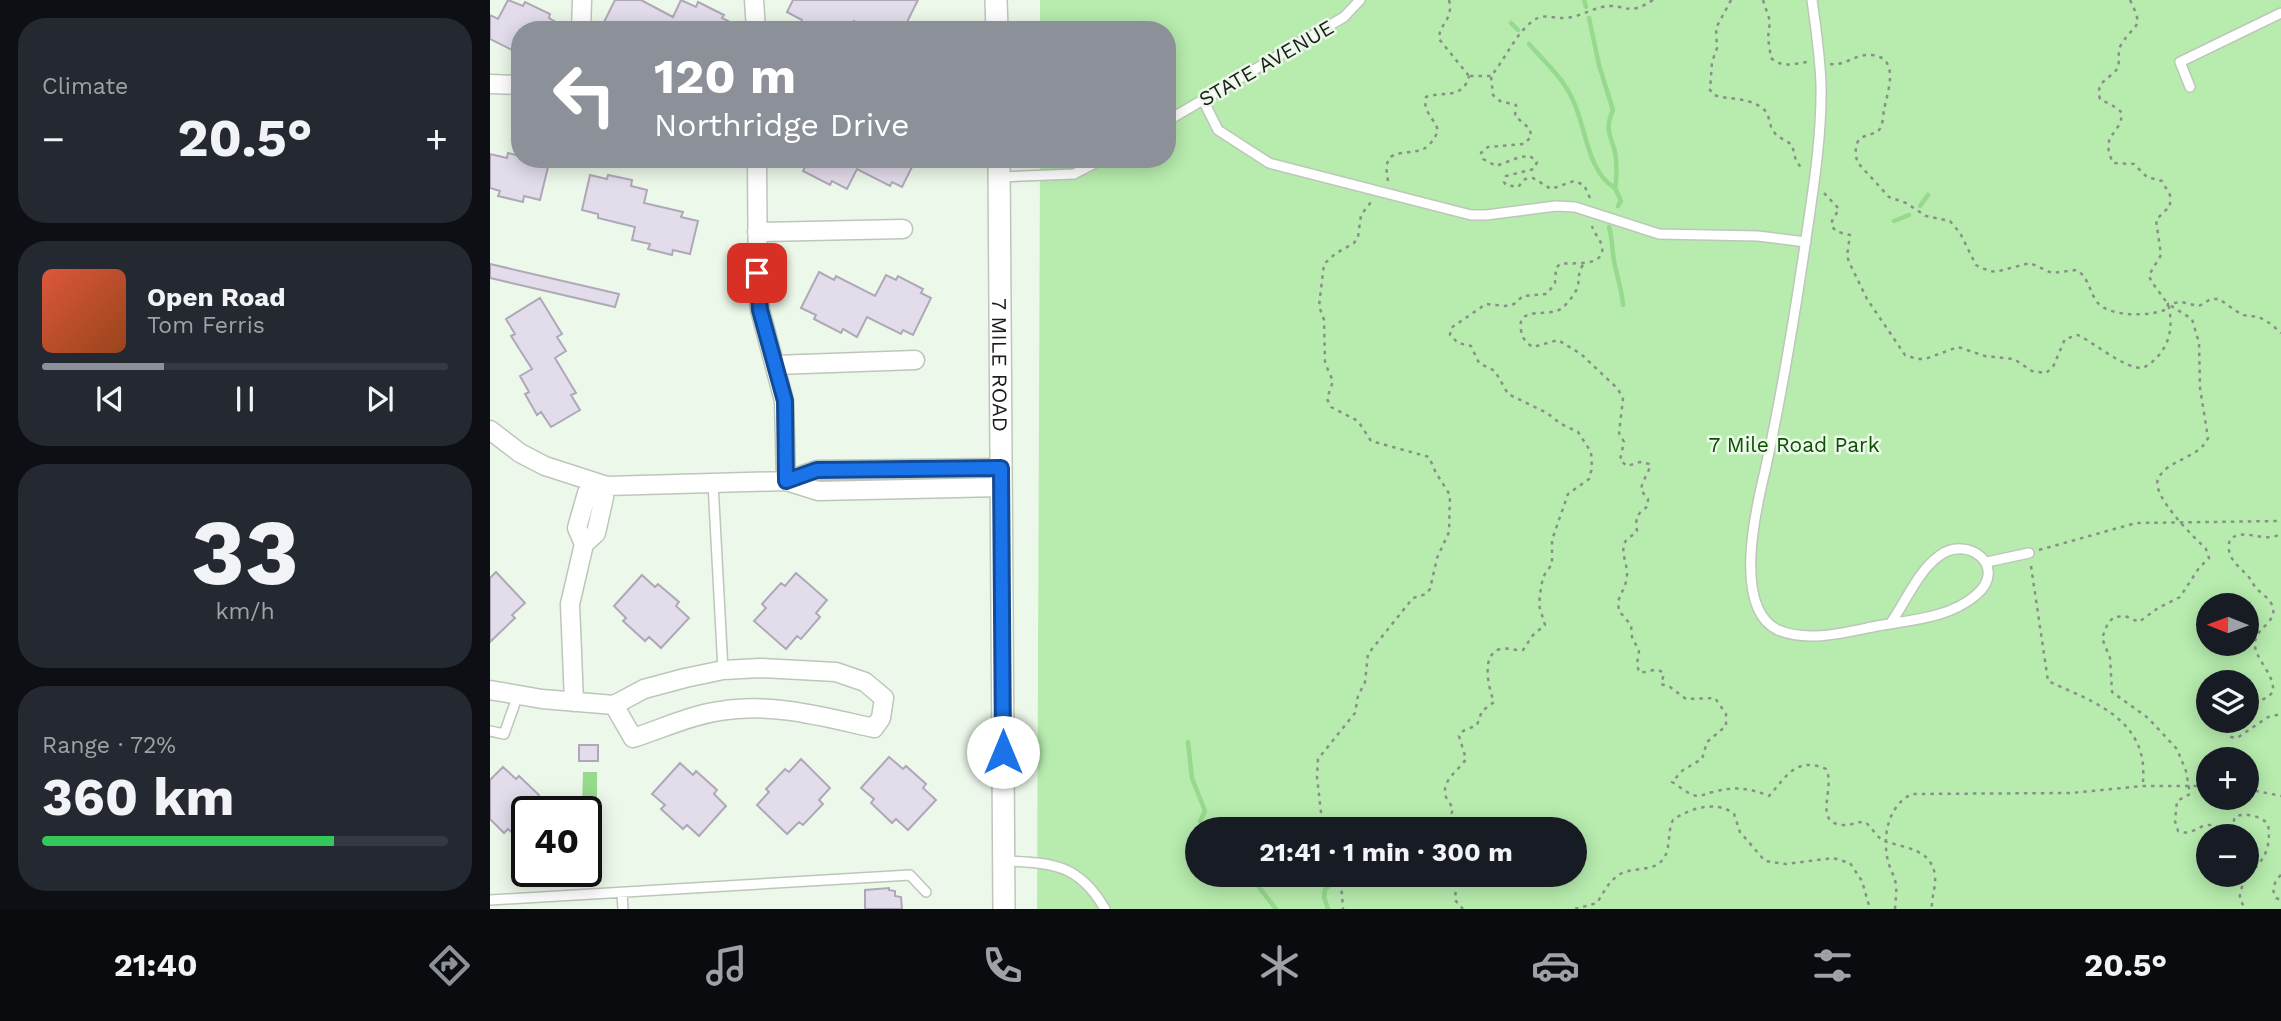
<!DOCTYPE html>
<meta charset="utf-8">
<style>
body{margin:0;font-family:"Work Sans",sans-serif;background:#242831;color:#f1f3f6;height:100vh;display:flex;flex-direction:column;font-size:26px;white-space:nowrap}
*{box-sizing:border-box;margin:0}
p{font-size:23px;color:#9ea1a6}
.icon{flex:none;width:38px;height:38px;fill:none;stroke:currentColor;stroke-width:2;stroke-linecap:round;stroke-linejoin:round}
.map{position:relative;flex:1;overflow:hidden}
.details{display:flex;flex-direction:column;gap:18px;padding:18px;background:#0d0f14;width:490px}
.details>*{flex:none}
.hud{position:absolute;left:21px;top:21px;width:665px;height:147px;border-radius:28px;box-shadow:0 4px 18px #0003;background:#8c9099;color:#fff;overflow:hidden}
.needle{width:46px;rotate:271deg}
.controls{position:absolute;left:1706px;top:593px;display:grid;gap:14px}
.controls a{display:grid;place-items:center;width:63px;height:63px;border-radius:50%;background:#171b24;box-shadow:0 4px 18px #0003;font-size:35px}
.speed{position:absolute;left:21px;top:796px;display:flex;gap:14px;font-size:35px;font-weight:700;text-align:center}
.speed>*{display:grid;place-content:center;width:91px;height:91px;border-radius:50%;background:#171b24;box-shadow:0 4px 18px #0003;line-height:1}
.speed .limit{border:4px solid #111;border-radius:10px;background:#fff;color:#111}
.pin{position:absolute;display:grid;place-items:center;width:60px;height:60px;color:#fff;margin:-30px;border-radius:14px;box-shadow:0 4px 10px #0006}
.me{position:absolute;width:77px;margin:-38px;rotate:0deg;stroke-linejoin:round;filter:drop-shadow(0 0 5px #0008)}
.turn{display:flex;align-items:center;gap:24px;height:147px;padding:0 28px;font-size:32px}
.turn .icon{width:91px;height:91px;stroke-width:2.5}
.turn b{display:block;font-size:49px;line-height:60px}
.big{font-size:52px;font-weight:700;line-height:1.1}
.details .widget{flex:1;display:flex;flex-direction:column;justify-content:center;gap:10px;min-width:0;padding:0 24px;border-radius:28px;background:#242831}
.details .dial{align-items:center;gap:0}
.dial b{font-size:91px;line-height:1}
.song{display:flex;align-items:center;gap:21px}
.cover{width:84px;height:84px;border-radius:10px;background:linear-gradient(135deg,hsl(10 70% 55%),hsl(20 70% 35%))}
.played{height:7px;border-radius:4px;background:linear-gradient(90deg,#8c9099 30%,#363941 30%)}
.keys{display:flex;justify-content:space-around;direction:ltr}
.heat{display:flex;justify-content:space-between;align-items:center;font-size:38px;direction:ltr}
.charge{height:10px;border-radius:5px;background:linear-gradient(90deg,#34c759 72%,#363941 0)}
.trip{position:absolute;left:695px;top:817px;width:402px;height:70px;border-radius:35px;background:#171b24;box-shadow:0 4px 18px #0003;font-weight:700;line-height:70px;text-align:center}
.tab-bar{display:flex;height:112px;justify-content:space-around;align-items:center;background:#090b0e;color:#9ea1a6}
.tab-bar .icon{width:49px;height:49px}
.tab-bar .current{color:#8c9099}
.tab-bar b{font-size:32px;color:#f1f3f6}
main{display:flex;flex:1;min-height:0}
.map>svg:first-child{display:block}
.green{fill:#b7ecae;fill-rule:evenodd}
.water{fill:#97da8d}
.lines{fill:none;stroke-linecap:round;stroke-linejoin:round}
.stream{stroke:#97da8d;stroke-width:4.5}
.building{fill:#e3dcea;stroke:#afa8b7;stroke-width:2}
.service-casing{stroke:#bcc7ba;stroke-width:12}
.minor-casing{stroke:#bcc7ba;stroke-width:21}
.tertiary-casing{stroke:#bcc7ba;stroke-width:24}
.path{stroke:#889087;stroke-width:2.5;stroke-dasharray:3.5 5;stroke-linecap:butt}
.service{stroke:#fff;stroke-width:9}
.minor{stroke:#fff;stroke-width:18}
.tertiary{stroke:#fff;stroke-width:21}
.route-casing{stroke:#114b97;stroke-width:18}
.route{stroke:#1a73e8;stroke-width:12}
.labels{text-anchor:middle;dominant-baseline:central;stroke-width:5;stroke-linejoin:round;paint-order:stroke}
.street-label{font-size:21px;fill:#1a1e1a;stroke:#ecf8ea}
.park-label{font-size:21px;fill:#0c5001;stroke:#ecf8ea}
</style>
<main>
<section class="details">
<div class="widget"><p>Climate</p>
<div class="heat"><a>−</a><b class="big">20.5°</b><a>+</a></div>
</div>
<div class="widget">
<div class="song"><i class="cover"></i><div><b>Open Road</b><p>Tom Ferris</p></div></div>
<div class="played"></div>
<div class="keys"><svg class="icon" aria-label="previous" viewBox="0 0 24 24"><path d="M18 5L8 12l10 7zM5 5v14"/></svg><svg class="icon" aria-label="pause" viewBox="0 0 24 24"><path d="M8 5v14M16 5v14"/></svg><svg class="icon" aria-label="next" viewBox="0 0 24 24"><path d="M6 5l10 7-10 7zM19 5v14"/></svg></div>
</div>
<div class="widget dial"><b>33</b><p>km/h</p></div>
<div class="widget"><p>Range · 72%</p><b class="big">360 km</b><div class="charge"></div></div>
</section>
<div class="map">
<svg width="1791" height="909" viewBox="0 0 1791 909">
<rect width="100%" height="100%" fill="#ecf8ea"/>
<path class="green" d="M 550,0 L 1791,0 L 1791,909 L 547,909 L 550,159 L 677,159 L 677,30 L 550,30 ZM 1718,606 L 1757,606 L 1757,644 L 1718,644 ZM 1718,682 L 1757,682 L 1757,721 L 1718,721 ZM 1718,760 L 1757,760 L 1757,798 L 1718,798 ZM 707,830 L 1085,830 L 1085,875 L 707,875 ZM 1718,836 L 1757,836 L 1757,875 L 1718,875 Z"/>
<path class="water" d="M 93,772 L 107,772 L 107,806 L 92,806 Z"/>
<g class="lines">
<path class="stream" d="M 1094,0 L 1096,7
M 1099,18 L 1109,65 L 1123,110 C 1116,125 1118,132 1124,148 C 1127,159 1127,178 1125,188 L 1131,201 L 1128,206
M 1021,23 L 1028,30
M 1039,44 C 1054,61 1071,76 1081,96 C 1096,124 1097,173 1125,188
M 1430,206 L 1438,195
M 1404,221 L 1419,215
M 1119,227 C 1123,240 1122,254 1125,266 C 1128,280 1132,291 1133,305
M 698,742 L 702,778 L 715,811 L 710,821 L 717,830
M 765,875 L 768,886 L 786,909
M 838,909 L 834,897 L 835,889 L 855,875"/>
</g>
<path class="building" d="M 18,0 L 33,6 L 35,2 L 60,14 L 59,18 L 80,30 L 30,30 L 30,54 L 0,39 L 0,15 L 8,19 Z
M 125,0 L 151,0 L 183,17 L 191,0 L 206,7 L 208,2 L 234,15 L 232,18 L 255,30 L 110,30 Z
M 303,0 L 428,0 L 413,30 L 381,30 L 364,21 L 359,30 L 322,30 L 310,24 L 312,20 L 297,12 Z
M 18,153 L 30,156 L 30,159 L 41,159 L 40,163 L 58,167 L 50,200 L 34,196 L 33,202 L 8,196 L 10,191 L 0,188 L 0,154 L 17,158 Z
M 319,159 L 426,159 L 412,187 L 402,182 L 400,186 L 367,169 L 357,189 L 342,181 L 340,185 L 313,171 Z
M 100,175 L 117,179 L 118,175 L 142,180 L 141,186 L 157,190 L 154,203 L 193,212 L 191,217 L 208,221 L 200,254 L 183,250 L 182,255 L 158,249 L 160,244 L 142,240 L 145,227 L 108,218 L 108,214 L 92,210 Z
M 0,264 L 129,294 L 125,307 L 0,278 Z
M 329,272 L 344,280 L 346,276 L 385,296 L 396,275 L 406,280 L 408,276 L 433,289 L 431,293 L 441,298 L 423,335 L 413,330 L 411,334 L 377,317 L 367,337 L 353,329 L 351,333 L 324,319 L 326,315 L 311,308 Z
M 50,298 L 72,334 L 67,337 L 76,351 L 65,358 L 86,393 L 81,395 L 90,410 L 61,427 L 51,412 L 47,415 L 35,394 L 39,392 L 30,376 L 42,369 L 21,336 L 25,334 L 16,319 Z
M 6,572 L 35,603 L 22,615 L 25,618 L 0,642 L 0,578 Z
M 306,573 L 337,600 L 326,613 L 330,617 L 311,639 L 307,636 L 296,649 L 264,621 L 276,608 L 272,604 L 291,583 L 295,586 Z
M 152,575 L 165,587 L 168,584 L 189,602 L 186,606 L 199,618 L 171,648 L 159,637 L 155,641 L 133,621 L 136,618 L 124,606 Z
M 89,745 L 108,745 L 108,761 L 89,761 Z
M 399,757 L 413,769 L 416,766 L 436,784 L 433,788 L 446,800 L 418,830 L 406,819 L 402,823 L 381,803 L 384,799 L 371,788 Z
M 311,759 L 340,788 L 329,800 L 333,804 L 313,825 L 309,822 L 297,834 L 267,805 L 279,792 L 276,789 L 295,769 L 299,772 Z
M 190,763 L 203,775 L 206,771 L 227,790 L 224,794 L 236,806 L 209,836 L 197,825 L 193,829 L 171,809 L 175,805 L 162,794 Z
M 13,767 L 26,779 L 29,776 L 49,795 L 46,799 L 60,812 L 37,812 L 37,833 L 30,840 L 18,829 L 14,833 L 0,819 L 0,780 Z
M 399,888 L 399,890 L 405,891 L 405,896 L 411,897 L 412,909 L 375,909 L 375,890 Z"/>
<g class="lines">
<defs>
<path id="service" d="M 1322,0 C 1326,28 1330,56 1331,84 C 1332,140 1322,197 1314,252 C 1303,326 1291,398 1275,471 C 1266,508 1242,608 1288,630 C 1318,643 1357,632 1387,626 C 1420,620 1460,618 1486,595 C 1519,567 1478,534 1449,556 C 1427,572 1416,602 1400,624
M 1700,87 L 1690,62 L 1791,13
M 713,100 L 728,130 L 779,163 L 981,215 L 996,215 L 1066,206 L 1085,207 L 1169,234 L 1268,236 L 1316,242
M 677,121 L 854,17 L 870,0
M 510,177 L 584,174 L 613,159
M 223,483 L 233,670
M 1497,562 L 1539,553
M 0,731 L 14,734 L 28,695
M 515,861 C 563,863 589,864 615,909
M 132,893 L 133,909
M 0,900 L 420,875 L 436,892"/>
<path id="minor" d="M 264,0 L 266,30
M 91,30 L 92,0
M 0,84 L 30,85
M 267,159 L 268,294 L 270,310 L 294,401 L 296,481
M 267,232 L 413,229
M 285,365 L 425,360
M 0,430 L 30,453 L 55,466 L 117,486 L 296,481 L 327,470 L 511,468
M 296,481 L 328,491 L 511,487
M 0,690 L 52,699 L 124,705 L 154,689 L 195,678 L 233,670 L 270,668 L 346,672 L 375,682 L 394,698 L 391,718 L 384,728 C 334,717 282,702 230,711 C 201,715 171,729 143,738 L 124,705
M 84,702 L 80,604 L 94,544 L 106,533 L 114,497 L 107,485 L 97,493 L 87,528 L 94,544"/>
<g id="tertiary">
<path d="M 506,0 L 507,30"/>
<path id="s1" d="M 509,159 L 514,909"/>
</g>
</defs>
<use href="#service" class="service-casing"/>
<use href="#minor" class="minor-casing"/>
<use href="#tertiary" class="tertiary-casing"/>
<path class="path" d="M 959,0 C 964,20 949,23 949,39 L 979,76
M 1241,0 L 1226,28 L 1227,48 L 1222,62 L 1220,90 L 1224,95 C 1239,100 1258,97 1272,108 C 1281,114 1278,125 1284,132 C 1288,138 1296,140 1302,145 L 1306,161 L 1313,170
M 1273,0 L 1280,21 L 1278,38 L 1281,58 C 1292,68 1304,64 1317,62
M 1640,0 C 1655,31 1645,21 1631,45 C 1627,51 1630,61 1628,68 C 1619,80 1605,81 1610,99 L 1627,108 L 1632,113 C 1631,136 1609,133 1623,163 L 1644,164 L 1657,177 L 1672,181 L 1680,195 L 1680,206 L 1666,220 L 1671,255 L 1659,275 L 1661,281 L 1678,304
M 1340,64 C 1356,66 1366,53 1382,55 C 1411,58 1397,93 1394,110 C 1393,115 1393,122 1391,127 C 1387,136 1375,133 1369,140 C 1364,146 1366,155 1367,162 L 1399,197 L 1416,203 L 1436,216 L 1460,221 L 1470,233 L 1486,265 L 1491,268 L 1505,272 L 1540,263 L 1562,273 L 1587,270 C 1599,278 1599,291 1607,302 C 1618,317 1661,317 1677,309 L 1678,304 L 1691,302 L 1709,306 L 1721,299 L 1729,299 L 1752,315 L 1769,317 L 1781,324 L 1791,333
M 980,76 L 1001,76
M 898,181 L 896,166 L 900,157 C 921,146 934,161 948,131 C 945,118 932,112 936,97 C 953,91 973,100 979,76
M 1334,193 L 1349,209 L 1342,221 L 1342,227 L 1348,232 L 1360,235 L 1357,256 L 1359,262 L 1377,299 L 1415,355 L 1427,359 L 1435,359 L 1468,347 L 1495,356 L 1524,359 L 1542,371 L 1556,373 L 1563,367 L 1575,339 L 1588,335 C 1606,344 1635,369 1653,368 C 1678,354 1685,330 1678,304 L 1702,319 L 1709,343 L 1710,388 L 1718,438 C 1713,450 1700,455 1689,461 C 1681,465 1672,470 1668,479 C 1661,496 1705,538 1716,549 L 1719,558 L 1709,568 L 1690,597 L 1668,608 L 1649,622 L 1635,616 L 1624,617 L 1618,623 L 1612,638 L 1620,658 L 1622,692 L 1658,718 L 1687,749 L 1696,771 L 1700,794 L 1687,801 L 1685,821 L 1688,831 C 1702,837 1708,824 1722,825 C 1728,826 1733,830 1738,832 L 1741,830 L 1745,817 C 1754,812 1771,816 1778,824 C 1784,867 1756,864 1750,894 C 1749,899 1753,903 1754,909
M 1100,198 L 1094,185 L 1084,181 L 1061,189 L 1043,178 L 1035,179 L 1028,187 L 1016,185 L 1014,182 L 1016,176 L 1044,169 L 1047,162 L 1040,156 L 1030,157 L 1006,166 L 993,159 L 991,153 L 998,147 L 1034,144 L 1041,137 L 1040,129 L 1025,116 L 1026,105 L 1010,101 L 1003,95 L 1001,76 C 1016,58 1025,34 1044,20 C 1055,13 1064,19 1076,18 C 1088,17 1100,10 1112,7 C 1135,2 1136,18 1163,0
M 1093,265 C 1088,272 1089,278 1088,286 C 1086,293 1078,303 1072,308 C 1060,318 1026,305 1031,330 C 1032,338 1036,343 1043,347 L 1068,340 L 1091,354 L 1128,389 L 1133,399 L 1129,433 L 1134,442 L 1130,460 L 1137,466 L 1150,462 L 1160,464 C 1160,472 1152,480 1151,490 L 1158,499 L 1158,506 C 1147,514 1145,517 1147,531 C 1144,535 1137,538 1135,542 C 1130,552 1138,565 1137,576 C 1136,587 1131,592 1128,602 L 1129,611 L 1141,625 L 1142,637 L 1149,651 L 1147,664 L 1149,672 C 1158,674 1166,665 1174,674 L 1171,684 L 1180,687 L 1196,699 L 1225,698 L 1236,714 L 1236,726 L 1217,742 L 1212,759 L 1193,770 L 1182,782 C 1189,786 1199,795 1207,796 C 1213,796 1217,793 1223,792 C 1244,786 1260,788 1279,796 C 1296,777 1306,756 1336,769 C 1346,788 1322,823 1353,825 C 1361,826 1367,821 1375,822 C 1382,827 1387,838 1394,841 C 1415,848 1442,849 1445,876 C 1446,888 1441,898 1442,909
M 1549,550 L 1646,523 L 1791,521
M 1541,566 L 1558,681 C 1594,698 1643,713 1652,758 C 1654,767 1653,777 1653,786
M 1757,707 L 1778,697 L 1783,692 C 1785,673 1763,658 1765,642 C 1767,626 1789,622 1782,605 C 1779,598 1772,594 1767,589 C 1763,585 1761,579 1757,575 C 1746,564 1735,556 1740,539 C 1757,527 1772,544 1791,534
M 1740,721 C 1736,727 1736,732 1741,737 L 1747,738 L 1778,717 L 1791,714
M 1757,789 L 1791,796
M 833,830 L 827,777 L 828,759 L 865,713 L 868,696 L 875,682 L 878,654 L 923,598 L 936,594 L 940,589 L 947,558 L 959,532 L 960,495 L 946,473 L 939,457 L 881,441 L 868,421 L 841,407 L 837,399 L 843,381 L 835,363 L 834,320 L 829,306 L 834,264 L 845,254 L 864,243 L 868,237 L 871,215 L 881,202
M 956,830 L 963,809 C 961,804 956,799 955,794 C 953,779 969,770 976,759 L 969,736 L 973,731 L 987,725 L 992,711 L 1004,702 C 999,689 990,655 1010,649 C 1018,647 1025,651 1033,650 L 1043,635 L 1055,625 L 1049,605 L 1050,594 L 1053,577 L 1062,564 L 1062,540 L 1078,494 L 1099,479 L 1102,468 L 1101,452 L 1088,432 L 1071,424 L 1057,413 L 1018,394 L 1005,371 L 989,363 L 981,346 L 968,343 L 960,335 L 961,328 L 996,304 L 1015,306 L 1024,304 L 1033,296 L 1057,294 L 1065,283 L 1066,268 L 1070,264 C 1082,262 1116,268 1112,246 C 1110,239 1104,233 1102,226
M 846,875 L 851,883 L 853,909
M 967,875 L 965,900 L 973,909
M 1791,875 C 1784,881 1781,891 1786,898 L 1791,900
M 1085,909 L 1107,903 C 1114,892 1119,880 1132,873 C 1145,867 1165,872 1174,858 C 1181,847 1177,832 1183,820 C 1199,808 1228,800 1244,814 L 1250,832 L 1275,861 L 1296,864 L 1343,858 L 1360,863 L 1372,881 L 1380,909
M 1405,909 C 1405,902 1407,894 1406,887 C 1406,878 1400,870 1398,861 C 1392,837 1398,805 1422,794 L 1581,793 L 1653,786 L 1718,786"/>
<use href="#service" class="service"/>
<use href="#minor" class="minor"/>
<use href="#tertiary" class="tertiary"/>
</g>
<g class="lines">
<defs>
<path id="route" d="M 267,273 L 270,310 L 295,401 L 296,481 L 327,470 L 511,468 L 513,752"/>
</defs>
<use href="#route" class="route-casing"/>
<use href="#route" class="route"/>
</g>
<g class="labels">
<g class="street-label">
<text transform="translate(776 63) rotate(-30)">STATE AVENUE</text>
<text stroke="none"><textPath href="#s1" startOffset="206">7 MILE ROAD</textPath></text>
</g>
<g class="park-label">
<text x="1304" y="444">7 Mile Road Park</text>
</g>
</g>
</svg>
<div class="controls">
<a><svg class="needle" viewBox="-14 -14 28 28"><path d="M0-13l5 13h-10z" fill="#e53935"/><path d="M0 13l5-13h-10z" fill="#9ea1a6"/></svg></a>
<a><svg class="icon" aria-label="layers" viewBox="0 0 24 24"><path d="M12 4l9 5-9 5-9-5zM3 14l9 5 9-5"/></svg></a>
<a>+</a>
<a>−</a>
</div>
<div class="speed"><div class="limit">40</div></div>
<div class="pin" style="left:267px;top:273px;background:#d93025"><svg class="icon" aria-label="arrive" viewBox="0 0 24 24"><path d="M6 21V4h12l-3 4 3 4H6"/></svg></div>
<svg class="me" style="left:513px;top:752px" viewBox="-20 -20 40 40"><circle r="19" fill="#fff"/><path d="M0-13L10 11 0 6-10 11z" fill="#1a73e8"/></svg>
<div class="trip">21:41 · 1 min · 300 m</div>
<div class="hud">
<div class="turn"><svg class="icon" aria-label="left" viewBox="0 0 24 24"><path d="M17 20v-9H6M10 6l-5 5 5 5"/></svg><div><b>120 m</b>Northridge Drive</div></div>
</div>
</div>
</main>
<nav class="tab-bar">
<b>21:40</b>
<svg class="icon current" aria-label="directions" viewBox="0 0 24 24"><path d="M12 3l9 9-9 9-9-9zM9 14v-3h6M13 9l2 2-2 2"/></svg>
<svg class="icon" aria-label="music" viewBox="0 0 24 24"><path d="M9 18V5l10-2v13"/><circle cx="6" cy="18" r="3"/><circle cx="16" cy="16" r="3"/></svg>
<svg class="icon" aria-label="phone" viewBox="0 0 24 24"><path d="M5 4h4l2 5-3 2q2 4 5 5l2-3 5 2v4C11 20 4 13 5 4z"/></svg>
<svg class="icon" aria-label="climate" viewBox="0 0 24 24"><path d="M12 3v18M4 7l16 10M4 17L20 7"/></svg>
<svg class="icon" aria-label="car" viewBox="0 0 24 24"><path d="M5 17H2v-5l4-1 3-4h7l3 4 3 1v5h-3M9 17h6M6 11h13"/><circle cx="7" cy="17" r="2"/><circle cx="17" cy="17" r="2"/></svg>
<svg class="icon" aria-label="filters" viewBox="0 0 24 24"><path d="M4 7h16M4 17h16"/><circle cx="9" cy="7" r="2"/><circle cx="15" cy="17" r="2"/></svg>
<b>20.5°</b>
</nav>
